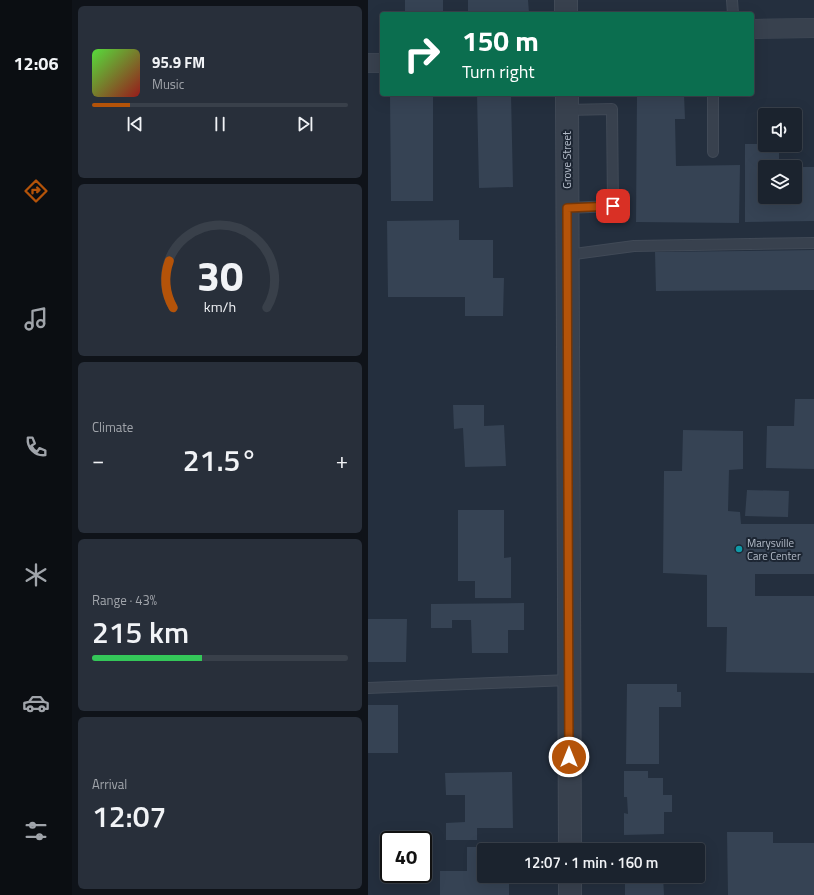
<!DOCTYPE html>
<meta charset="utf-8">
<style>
body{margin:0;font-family:"Titillium Web",sans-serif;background:#282f3a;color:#f1f3f6;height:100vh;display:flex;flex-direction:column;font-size:15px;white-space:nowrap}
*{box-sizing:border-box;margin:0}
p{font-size:13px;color:#a0a4aa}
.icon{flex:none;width:22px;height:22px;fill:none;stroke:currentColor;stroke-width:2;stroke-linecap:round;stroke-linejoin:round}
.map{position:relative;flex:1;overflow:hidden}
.panel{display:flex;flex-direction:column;gap:6px;padding:6px;background:#0f1319;width:296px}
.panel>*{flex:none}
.top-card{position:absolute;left:12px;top:12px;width:374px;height:84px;border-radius:4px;box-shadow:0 4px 16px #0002,0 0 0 1px #39404a;background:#0b6e4f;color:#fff;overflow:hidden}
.fabs{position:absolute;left:390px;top:108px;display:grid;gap:8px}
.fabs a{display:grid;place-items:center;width:44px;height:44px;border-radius:4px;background:#1b232e;box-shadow:0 4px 16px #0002,0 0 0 1px #39404a;font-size:20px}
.speed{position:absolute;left:12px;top:831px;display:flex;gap:8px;font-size:20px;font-weight:700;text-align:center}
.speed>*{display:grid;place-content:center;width:52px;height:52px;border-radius:50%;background:#1b232e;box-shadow:0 4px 16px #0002,0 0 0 1px #39404a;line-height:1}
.speed .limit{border:2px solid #111;border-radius:6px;background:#fff;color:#111}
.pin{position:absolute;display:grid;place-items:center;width:34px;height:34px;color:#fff;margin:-17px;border-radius:8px;box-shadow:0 2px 6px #0006}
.me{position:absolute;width:44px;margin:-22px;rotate:0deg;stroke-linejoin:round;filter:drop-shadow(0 0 3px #0008)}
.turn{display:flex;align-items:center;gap:14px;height:84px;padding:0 16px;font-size:18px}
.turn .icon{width:52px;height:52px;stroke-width:2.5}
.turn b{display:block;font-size:28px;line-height:34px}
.big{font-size:30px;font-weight:600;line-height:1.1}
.panel .tile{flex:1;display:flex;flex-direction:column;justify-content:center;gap:6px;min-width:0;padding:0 14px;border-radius:6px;background:#282f3a}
.panel .dial{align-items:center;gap:0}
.dial svg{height:104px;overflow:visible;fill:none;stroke:#39404a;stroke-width:7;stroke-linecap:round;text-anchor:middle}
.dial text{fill:#f1f3f6;stroke:none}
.song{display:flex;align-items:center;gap:12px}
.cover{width:48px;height:48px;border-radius:6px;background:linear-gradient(135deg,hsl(110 70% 55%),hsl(0 70% 35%))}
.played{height:4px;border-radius:2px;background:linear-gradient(90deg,#b45309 15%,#39404a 15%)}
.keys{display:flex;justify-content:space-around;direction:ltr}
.heat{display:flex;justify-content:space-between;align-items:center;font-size:22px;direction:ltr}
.charge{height:6px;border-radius:3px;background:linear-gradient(90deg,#34c759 43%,#39404a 0)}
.trip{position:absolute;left:109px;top:843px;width:228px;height:40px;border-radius:4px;background:#1b232e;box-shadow:0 4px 16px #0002,0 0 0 1px #39404a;font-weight:600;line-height:40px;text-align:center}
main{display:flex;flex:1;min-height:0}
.tabs{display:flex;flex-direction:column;width:72px;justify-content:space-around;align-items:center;background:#0b0e12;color:#a0a4aa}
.tabs .icon{width:28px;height:28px}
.tabs .selected{color:#b45309}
.tabs b{font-size:18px;color:#f1f3f6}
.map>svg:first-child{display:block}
.building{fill:#364354}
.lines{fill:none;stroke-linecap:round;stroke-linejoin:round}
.service-casing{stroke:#414a57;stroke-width:12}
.minor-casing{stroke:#414a57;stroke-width:20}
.tertiary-casing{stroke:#414a57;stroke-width:24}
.service{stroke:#38414e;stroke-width:10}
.minor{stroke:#38414e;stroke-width:19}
.tertiary{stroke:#38414e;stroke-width:22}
.route-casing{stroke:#753606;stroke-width:10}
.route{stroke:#b45309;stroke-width:7}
.culture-dot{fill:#0f9aa8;stroke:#1d2633;stroke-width:1.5}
.labels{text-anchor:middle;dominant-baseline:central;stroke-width:4;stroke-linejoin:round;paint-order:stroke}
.street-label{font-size:11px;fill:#b4bcc9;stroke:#1d2633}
.poi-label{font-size:11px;fill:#b4bcc9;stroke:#1d2633;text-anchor:start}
</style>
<main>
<nav class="tabs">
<b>12:06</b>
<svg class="icon selected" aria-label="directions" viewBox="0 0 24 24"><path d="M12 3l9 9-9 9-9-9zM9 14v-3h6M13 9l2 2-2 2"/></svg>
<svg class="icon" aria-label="music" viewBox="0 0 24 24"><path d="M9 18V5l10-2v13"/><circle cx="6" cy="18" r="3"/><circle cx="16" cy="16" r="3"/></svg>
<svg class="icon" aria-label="phone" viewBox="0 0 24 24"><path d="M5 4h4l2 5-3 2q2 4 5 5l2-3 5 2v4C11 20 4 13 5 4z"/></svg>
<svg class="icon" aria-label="climate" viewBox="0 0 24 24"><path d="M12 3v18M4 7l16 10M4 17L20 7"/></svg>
<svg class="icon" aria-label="car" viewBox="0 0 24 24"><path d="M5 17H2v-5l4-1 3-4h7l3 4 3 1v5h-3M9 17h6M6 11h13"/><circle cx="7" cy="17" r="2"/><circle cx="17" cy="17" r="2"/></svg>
<svg class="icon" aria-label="filters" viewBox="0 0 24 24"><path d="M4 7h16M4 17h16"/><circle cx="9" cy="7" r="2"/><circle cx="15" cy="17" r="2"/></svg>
</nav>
<section class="panel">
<div class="tile">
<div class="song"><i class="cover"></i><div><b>95.9 FM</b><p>Music</p></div></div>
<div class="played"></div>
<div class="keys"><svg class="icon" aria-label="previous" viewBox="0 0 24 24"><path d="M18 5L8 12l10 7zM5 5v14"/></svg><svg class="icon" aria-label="pause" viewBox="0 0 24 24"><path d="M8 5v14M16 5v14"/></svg><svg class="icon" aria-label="next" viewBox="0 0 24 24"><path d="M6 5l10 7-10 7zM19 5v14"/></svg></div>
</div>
<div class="tile dial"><svg viewBox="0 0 100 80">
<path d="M14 69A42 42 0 1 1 86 69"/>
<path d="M14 69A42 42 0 0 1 11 33" stroke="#b45309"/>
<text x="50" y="56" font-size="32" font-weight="700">30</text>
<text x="50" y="72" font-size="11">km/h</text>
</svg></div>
<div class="tile"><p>Climate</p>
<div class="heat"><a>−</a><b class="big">21.5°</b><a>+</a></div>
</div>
<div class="tile"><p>Range · 43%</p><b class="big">215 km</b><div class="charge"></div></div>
<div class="tile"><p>Arrival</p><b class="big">12:07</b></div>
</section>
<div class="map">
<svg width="446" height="895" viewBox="0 0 446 895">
<rect width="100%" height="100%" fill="#242f3e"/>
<path class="building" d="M 37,0 L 75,0 L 75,14 L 37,14 Z
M 100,0 L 160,0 L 161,13 L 100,14 Z
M 109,94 L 143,94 L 145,187 L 111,188 Z
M 269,94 L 316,94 L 317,119 L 307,119 L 308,166 L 372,165 L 371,223 L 268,222 Z
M 22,95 L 65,95 L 65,201 L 23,201 Z
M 377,144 L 397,144 L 397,145 L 411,145 L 411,167 L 397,167 L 397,197 L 427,197 L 427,167 L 446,167 L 446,221 L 377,222 Z
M 91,220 L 91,240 L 125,240 L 125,278 L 136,278 L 135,316 L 97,316 L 97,297 L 20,297 L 19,221 Z
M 446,250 L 446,290 L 288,291 L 287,252 Z
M 427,399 L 446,399 L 446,469 L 398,468 L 399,426 L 426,426 Z
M 85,405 L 116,405 L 116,426 L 136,425 L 138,466 L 97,467 L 95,428 L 86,429 Z
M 315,430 L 375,431 L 375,469 L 361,470 L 360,511 L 372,512 L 373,524 L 446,524 L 446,574 L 387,574 L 387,596 L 446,596 L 446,673 L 358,672 L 359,627 L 339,627 L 339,575 L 295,573 L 296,471 L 314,471 Z
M 379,490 L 421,491 L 420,517 L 377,516 Z
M 90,510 L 136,510 L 136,558 L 143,557 L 143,598 L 107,598 L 107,581 L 90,581 Z
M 156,603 L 156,630 L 140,630 L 140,653 L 104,653 L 103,620 L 84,620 L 84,628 L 63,628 L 63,604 Z
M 0,619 L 39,619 L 38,662 L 0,662 Z
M 259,684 L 309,684 L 309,692 L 313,692 L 313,707 L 291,707 L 291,764 L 258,764 Z
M 0,705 L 30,705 L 30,753 L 0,753 Z
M 256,771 L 280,771 L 280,778 L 295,778 L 295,795 L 304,795 L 304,812 L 296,812 L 296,834 L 256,835 L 256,813 L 260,814 L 259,797 L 256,797 Z
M 144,772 L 145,828 L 109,828 L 109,840 L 78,840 L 78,823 L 97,822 L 97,795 L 78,795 L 77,773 Z
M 359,832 L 405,832 L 405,843 L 446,843 L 446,895 L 360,895 Z
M 99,847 L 141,847 L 141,850 L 116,850 L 116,876 L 141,876 L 141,895 L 72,895 L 72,871 L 99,871 Z
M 257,876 L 295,876 L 296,895 L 257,895 Z"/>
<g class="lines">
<defs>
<path id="service" d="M 364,0 L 365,14
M 345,94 L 345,152
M 199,110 L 244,109 L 245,206 L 199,208
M 199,255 L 266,246 L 446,243
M 0,688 L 201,680"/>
<path id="minor" d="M 384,29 L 446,28
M 0,63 L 14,63"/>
<path id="tertiary" d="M 198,0 L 198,14
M 199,94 L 202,850
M 202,876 L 202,895"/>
</defs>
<use href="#service" class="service-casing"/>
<use href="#minor" class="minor-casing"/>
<use href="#tertiary" class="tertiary-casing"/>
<use href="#service" class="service"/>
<use href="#minor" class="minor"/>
<use href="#tertiary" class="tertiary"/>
</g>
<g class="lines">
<defs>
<path id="route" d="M 201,757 L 199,208 L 245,206"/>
</defs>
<use href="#route" class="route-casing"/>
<use href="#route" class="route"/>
</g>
<circle class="culture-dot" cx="371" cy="549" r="4"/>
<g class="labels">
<g class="street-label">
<text transform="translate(199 160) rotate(-90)">Grove Street</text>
</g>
<g class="poi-label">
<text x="379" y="543">Marysville<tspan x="379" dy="13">Care Center</tspan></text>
</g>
</g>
</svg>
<div class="fabs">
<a><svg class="icon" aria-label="sound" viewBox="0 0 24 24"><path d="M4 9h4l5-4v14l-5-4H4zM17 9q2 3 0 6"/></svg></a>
<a><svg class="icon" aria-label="layers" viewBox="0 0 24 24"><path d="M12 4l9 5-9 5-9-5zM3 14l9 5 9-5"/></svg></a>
</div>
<div class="speed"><div class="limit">40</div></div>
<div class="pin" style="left:245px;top:206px;background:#d93025"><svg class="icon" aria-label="arrive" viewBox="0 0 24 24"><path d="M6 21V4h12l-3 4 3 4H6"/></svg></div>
<svg class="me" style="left:201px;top:757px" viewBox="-20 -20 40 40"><circle r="17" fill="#b45309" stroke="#fff" stroke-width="3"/><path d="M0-11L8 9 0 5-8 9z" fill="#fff"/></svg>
<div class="trip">12:07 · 1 min · 160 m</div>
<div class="top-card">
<div class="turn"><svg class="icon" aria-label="right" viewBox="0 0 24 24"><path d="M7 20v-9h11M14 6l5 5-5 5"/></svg><div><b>150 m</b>Turn right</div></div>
</div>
</div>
</main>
